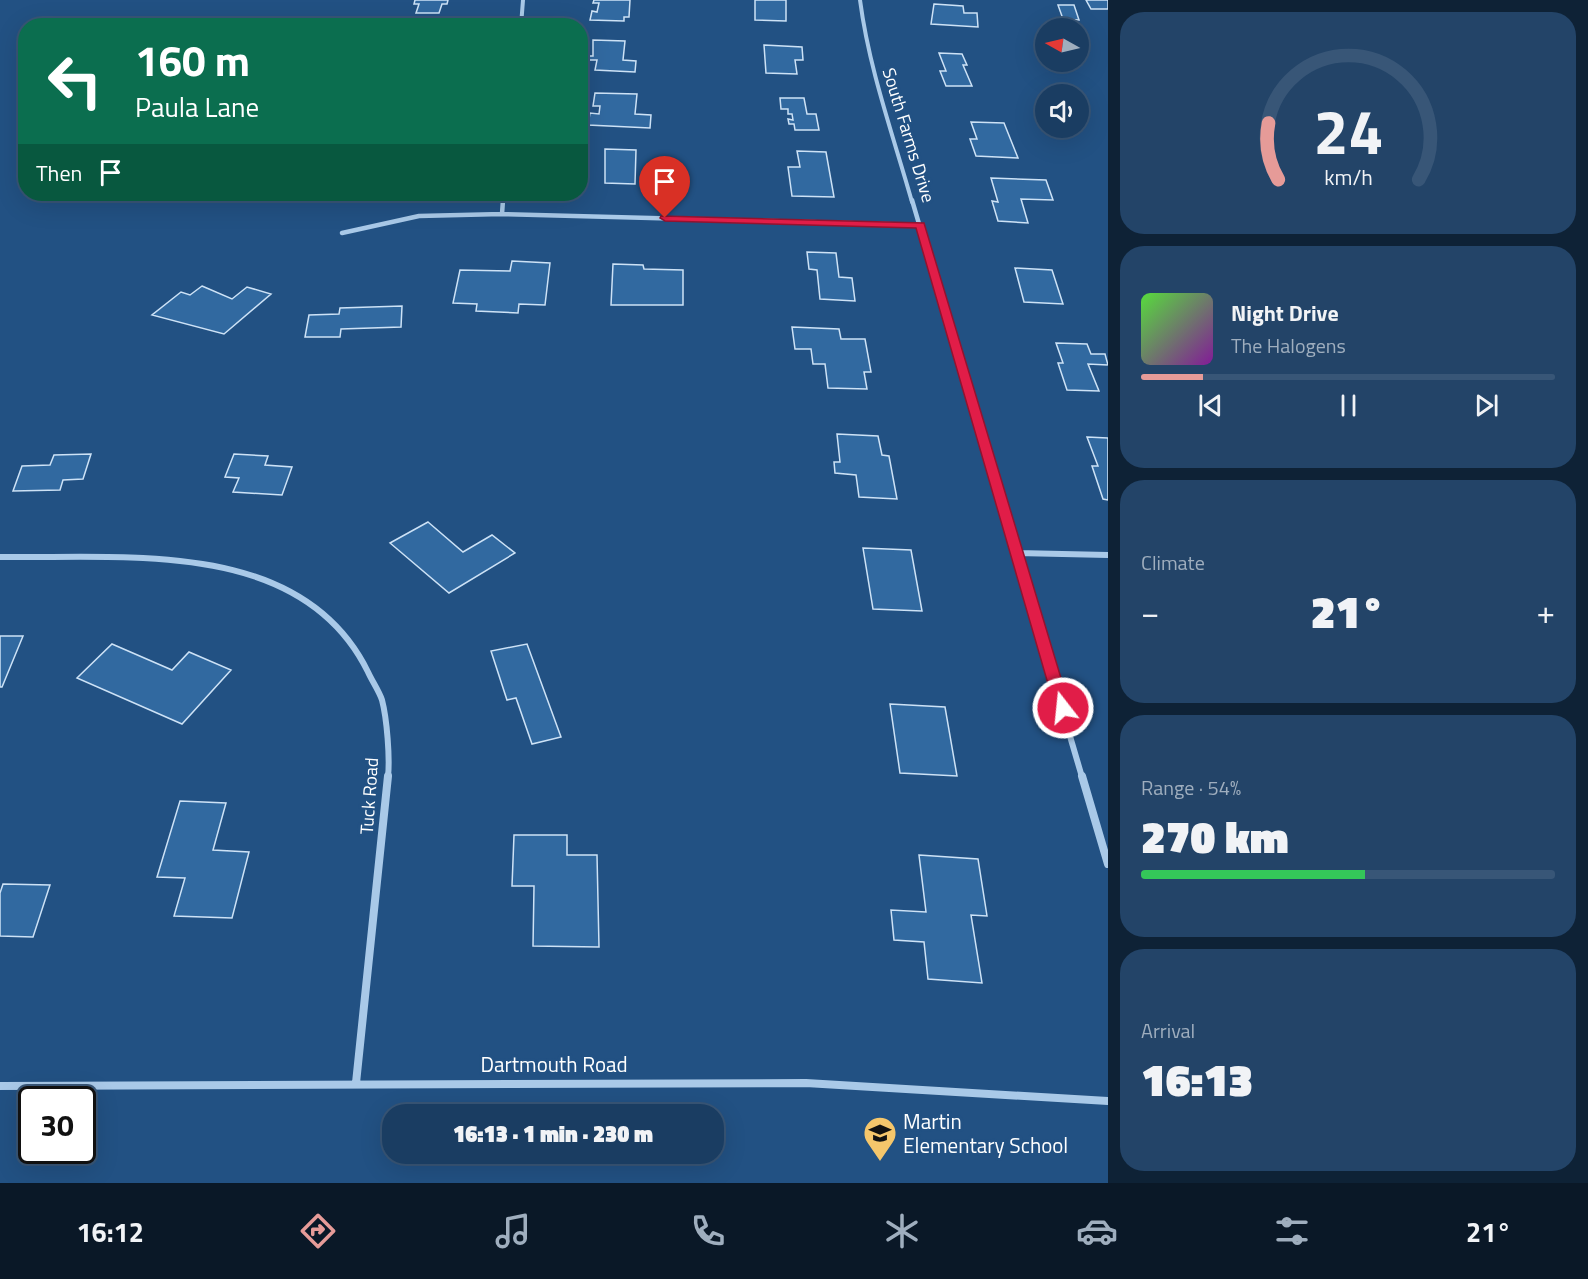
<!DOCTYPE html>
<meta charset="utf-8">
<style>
body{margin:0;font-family:"Titillium Web",sans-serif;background:#234468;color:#f1f3f6;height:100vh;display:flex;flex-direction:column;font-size:22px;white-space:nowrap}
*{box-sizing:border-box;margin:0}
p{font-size:20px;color:#9faebe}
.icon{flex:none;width:33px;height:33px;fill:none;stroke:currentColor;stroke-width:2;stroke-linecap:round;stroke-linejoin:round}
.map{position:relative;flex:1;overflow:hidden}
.details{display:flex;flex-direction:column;gap:12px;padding:12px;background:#0e2236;width:480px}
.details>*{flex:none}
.top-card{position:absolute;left:18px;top:18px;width:570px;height:183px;border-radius:24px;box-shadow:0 6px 24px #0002,0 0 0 2px #385677;background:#0b6e4f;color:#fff;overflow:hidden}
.needle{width:39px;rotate:278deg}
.buttons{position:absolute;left:1035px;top:18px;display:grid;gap:12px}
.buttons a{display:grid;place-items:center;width:54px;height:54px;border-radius:50%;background:#1a3d62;box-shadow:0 6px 24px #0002,0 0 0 2px #385677;font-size:30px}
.speed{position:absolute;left:18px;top:1086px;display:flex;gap:12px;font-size:30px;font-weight:700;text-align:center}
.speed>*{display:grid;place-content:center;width:78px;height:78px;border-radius:50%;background:#1a3d62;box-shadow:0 6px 24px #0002,0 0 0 2px #385677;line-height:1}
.speed .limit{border:3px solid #111;border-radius:9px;background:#fff;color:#111}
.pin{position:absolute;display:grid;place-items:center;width:51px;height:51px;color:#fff;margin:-62px -26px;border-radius:50% 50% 50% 0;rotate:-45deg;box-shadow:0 0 6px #0007}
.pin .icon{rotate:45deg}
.me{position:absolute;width:66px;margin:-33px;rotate:344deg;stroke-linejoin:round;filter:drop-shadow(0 0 4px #0008)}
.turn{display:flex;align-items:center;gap:21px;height:126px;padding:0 18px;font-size:27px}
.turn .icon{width:78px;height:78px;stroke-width:2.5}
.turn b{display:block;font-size:42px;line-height:51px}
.then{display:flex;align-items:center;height:57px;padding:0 18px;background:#0003;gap:12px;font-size:22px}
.big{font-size:45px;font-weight:800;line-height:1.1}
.details .tile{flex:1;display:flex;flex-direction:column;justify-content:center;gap:9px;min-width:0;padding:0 21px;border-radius:24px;background:#234468}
.details .dial{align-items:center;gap:0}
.dial svg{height:156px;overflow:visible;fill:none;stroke:#385677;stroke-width:7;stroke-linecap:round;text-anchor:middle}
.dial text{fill:#f1f3f6;stroke:none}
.song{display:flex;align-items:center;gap:18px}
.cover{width:72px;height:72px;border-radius:9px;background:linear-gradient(135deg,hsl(110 70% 55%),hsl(290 70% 35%))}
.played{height:6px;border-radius:3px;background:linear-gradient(90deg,#e69b98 15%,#385677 15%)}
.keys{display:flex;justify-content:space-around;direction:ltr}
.heat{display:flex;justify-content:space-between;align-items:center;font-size:33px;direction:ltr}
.charge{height:9px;border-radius:4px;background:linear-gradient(90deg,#34c759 54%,#385677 0)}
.trip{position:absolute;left:382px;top:1104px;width:342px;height:60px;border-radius:24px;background:#1a3d62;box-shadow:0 6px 24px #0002,0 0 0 2px #385677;font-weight:800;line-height:60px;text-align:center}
.menu{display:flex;height:96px;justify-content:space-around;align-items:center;background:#0a1827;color:#9faebe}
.menu .icon{width:42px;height:42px}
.menu .active{color:#e69b98}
.menu b{font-size:27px;color:#f1f3f6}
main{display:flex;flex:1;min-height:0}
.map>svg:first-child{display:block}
.building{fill:#3169a0;stroke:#cde2f6;stroke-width:1.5}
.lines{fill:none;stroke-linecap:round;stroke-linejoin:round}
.street-far3{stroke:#a9c9e8;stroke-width:4}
.street-far2{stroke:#a9c9e8;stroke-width:4.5}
.street-far1{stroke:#a9c9e8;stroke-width:6}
.street{stroke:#a9c9e8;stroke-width:8}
.route{fill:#e11d48;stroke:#92132f;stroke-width:1.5}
.labels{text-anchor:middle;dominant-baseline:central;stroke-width:6;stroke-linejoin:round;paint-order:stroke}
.street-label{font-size:18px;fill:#fff;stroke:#225183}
.near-street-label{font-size:21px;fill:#fff;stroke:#225183}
.near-poi-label{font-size:21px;fill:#fff;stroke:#225183;text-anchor:start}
</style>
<main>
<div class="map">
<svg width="1108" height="1183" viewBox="0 0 1108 1183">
<rect width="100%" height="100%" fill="#225183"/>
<path class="building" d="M 415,0 L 448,0 L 447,4 L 442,4 L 439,13 L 416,13 L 419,4 L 414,4 Z
M 594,0 L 630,0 L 629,17 L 624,17 L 624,21 L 590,20 L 592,11 L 597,12 L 599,3 L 593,3 Z
M 755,0 L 786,0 L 786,21 L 755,20 Z
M 1086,0 L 1108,0 L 1108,9 L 1091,9 Z
M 934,4 L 963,6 L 964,13 L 977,13 L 978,27 L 931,24 Z
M 1058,5 L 1074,5 L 1079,20 L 1063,19 Z
M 593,40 L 625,41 L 623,60 L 636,61 L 635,72 L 595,70 L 597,60 L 587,60 L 587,56 L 593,56 Z
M 764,45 L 802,47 L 803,60 L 795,60 L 797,74 L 766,73 Z
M 939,53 L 962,54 L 967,65 L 963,65 L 972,86 L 946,86 L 940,71 L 946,71 Z
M 595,93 L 637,94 L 635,114 L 651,115 L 650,128 L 588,125 L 590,113 L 599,114 L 600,106 L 593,106 Z
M 780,98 L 804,98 L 807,114 L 816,114 L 819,130 L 795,130 L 794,124 L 789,124 L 788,119 L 793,120 L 792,114 L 788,114 L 788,109 L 781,109 Z
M 971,122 L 1004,123 L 1018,158 L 976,156 L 970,139 L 977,139 Z
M 605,149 L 636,150 L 635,184 L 605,183 Z
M 797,151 L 826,152 L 834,197 L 792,196 L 788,167 L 800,167 Z
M 991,178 L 1046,180 L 1053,200 L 1021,199 L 1028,223 L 998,221 L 992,201 L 998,202 Z
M 807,252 L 836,253 L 839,277 L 852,278 L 855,301 L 820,299 L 817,270 L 809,269 Z
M 512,261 L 550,263 L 545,305 L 519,304 L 518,313 L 476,311 L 477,304 L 453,303 L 460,270 L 510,271 Z
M 613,264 L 643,265 L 644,269 L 683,270 L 683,305 L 611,305 Z
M 1015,268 L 1052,270 L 1063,304 L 1024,302 Z
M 202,286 L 232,299 L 247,287 L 271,294 L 224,334 L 152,315 L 181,292 L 190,295 Z
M 402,306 L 401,327 L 341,329 L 340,337 L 305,337 L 309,315 L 339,314 L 340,308 Z
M 792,327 L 839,329 L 841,339 L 865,339 L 871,372 L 864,372 L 867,389 L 828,388 L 825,364 L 813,364 L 811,349 L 795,349 Z
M 1056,343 L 1087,344 L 1091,354 L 1105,354 L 1108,365 L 1088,364 L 1099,391 L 1067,390 L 1058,363 L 1063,363 Z
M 837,434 L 878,436 L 882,455 L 889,456 L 897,499 L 859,497 L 856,475 L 835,473 L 834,462 L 840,462 Z
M 1087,437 L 1108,438 L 1108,500 L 1103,499 L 1092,466 L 1098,466 Z
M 91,454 L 83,479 L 63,480 L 60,490 L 13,491 L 22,466 L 50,465 L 54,455 Z
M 234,454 L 268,456 L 265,465 L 292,467 L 282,495 L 233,492 L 239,478 L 225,477 Z
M 428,522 L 463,552 L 492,535 L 515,553 L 449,593 L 390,543 Z
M 863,548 L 911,550 L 922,611 L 873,609 Z
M 0,636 L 23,636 L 2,687 L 0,687 Z
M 112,644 L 172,670 L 189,652 L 231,670 L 182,724 L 77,678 Z
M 527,644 L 561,737 L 532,744 L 516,698 L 507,700 L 491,651 Z
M 890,704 L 945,707 L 957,776 L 900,773 Z
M 180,801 L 226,803 L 213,850 L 249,852 L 232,918 L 174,916 L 185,878 L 157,877 Z
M 514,835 L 567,835 L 567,855 L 597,855 L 599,947 L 533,946 L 534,886 L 512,886 Z
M 919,855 L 978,859 L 987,916 L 971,915 L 982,983 L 928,979 L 924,942 L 894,940 L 891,910 L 926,912 Z
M 3,884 L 50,885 L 33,937 L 0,936 L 0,893 Z"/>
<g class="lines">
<path class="street-far3" d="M 860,0 C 869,69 893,135 912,202
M 521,26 L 523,0
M 503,202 L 504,194"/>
<path class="street-far2" d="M 912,200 L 987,456
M 502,214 L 503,200
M 342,233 L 419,216 L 502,214 L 920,225"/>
<path class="street-far1" d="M 987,454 L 1082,777
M 1017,553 L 1108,555
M 0,557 C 126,559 302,537 368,672 C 372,681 379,691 382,700 C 387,719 390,758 388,777"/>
<path class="street" d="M 1082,776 L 1108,864
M 356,1083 L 388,776
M 0,1086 L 806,1083 L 1108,1101"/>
</g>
<path class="route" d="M 661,216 L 924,223 L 1070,708 L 1068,712 L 1063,714 L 1055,708 L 916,228 L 665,221 L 660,218 Z"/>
<defs>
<symbol id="school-pin" viewBox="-11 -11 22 30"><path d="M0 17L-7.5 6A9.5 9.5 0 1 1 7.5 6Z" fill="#f5c66b" stroke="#225183"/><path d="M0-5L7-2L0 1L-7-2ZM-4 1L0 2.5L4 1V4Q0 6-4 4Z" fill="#111"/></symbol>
</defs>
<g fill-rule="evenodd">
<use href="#school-pin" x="861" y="1114" width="38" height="52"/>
</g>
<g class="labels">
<g class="street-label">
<text transform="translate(909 135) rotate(73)">South Farms Drive</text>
<text transform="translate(369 796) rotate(-86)">Tuck Road</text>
</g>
<g class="near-street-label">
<text x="554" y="1064">Dartmouth Road</text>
</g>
<g class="near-poi-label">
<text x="903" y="1121">Martin<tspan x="903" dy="24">Elementary School</tspan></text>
</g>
</g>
</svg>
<div class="buttons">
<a><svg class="needle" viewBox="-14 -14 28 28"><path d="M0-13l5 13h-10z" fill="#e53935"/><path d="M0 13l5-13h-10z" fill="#9faebe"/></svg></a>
<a><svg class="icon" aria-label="sound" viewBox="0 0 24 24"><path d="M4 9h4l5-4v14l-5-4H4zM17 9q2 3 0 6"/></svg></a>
</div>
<div class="speed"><div class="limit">30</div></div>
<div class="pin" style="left:665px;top:218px;background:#d93025"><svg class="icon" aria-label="arrive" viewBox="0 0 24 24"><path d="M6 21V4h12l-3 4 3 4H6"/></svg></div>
<svg class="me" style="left:1063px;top:708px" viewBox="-20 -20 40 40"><circle r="17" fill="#e11d48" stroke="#fff" stroke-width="3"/><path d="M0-11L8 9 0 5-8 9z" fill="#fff"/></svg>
<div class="trip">16:13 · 1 min · 230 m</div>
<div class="top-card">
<div class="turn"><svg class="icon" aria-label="left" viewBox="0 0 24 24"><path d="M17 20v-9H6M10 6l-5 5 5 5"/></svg><div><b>160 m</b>Paula Lane</div></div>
<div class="then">Then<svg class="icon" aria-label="arrive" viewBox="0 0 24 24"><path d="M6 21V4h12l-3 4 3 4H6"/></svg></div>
</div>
</div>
<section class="details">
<div class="tile dial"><svg viewBox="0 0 100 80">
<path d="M14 69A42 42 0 1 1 86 69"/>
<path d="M14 69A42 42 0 0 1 9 40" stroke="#e69b98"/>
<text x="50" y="56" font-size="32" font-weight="700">24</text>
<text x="50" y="72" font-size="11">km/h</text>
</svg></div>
<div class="tile">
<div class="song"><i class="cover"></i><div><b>Night Drive</b><p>The Halogens</p></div></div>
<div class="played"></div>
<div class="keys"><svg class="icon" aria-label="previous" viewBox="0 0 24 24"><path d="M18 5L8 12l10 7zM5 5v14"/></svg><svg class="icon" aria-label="pause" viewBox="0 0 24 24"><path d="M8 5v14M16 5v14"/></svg><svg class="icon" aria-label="next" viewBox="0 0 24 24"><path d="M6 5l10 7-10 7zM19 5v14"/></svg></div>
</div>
<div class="tile"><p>Climate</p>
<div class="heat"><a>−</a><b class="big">21°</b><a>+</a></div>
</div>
<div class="tile"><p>Range · 54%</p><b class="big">270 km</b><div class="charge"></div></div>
<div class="tile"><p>Arrival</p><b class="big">16:13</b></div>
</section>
</main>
<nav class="menu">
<b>16:12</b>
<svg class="icon active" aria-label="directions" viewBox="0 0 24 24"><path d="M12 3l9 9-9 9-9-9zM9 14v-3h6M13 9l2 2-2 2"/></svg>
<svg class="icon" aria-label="music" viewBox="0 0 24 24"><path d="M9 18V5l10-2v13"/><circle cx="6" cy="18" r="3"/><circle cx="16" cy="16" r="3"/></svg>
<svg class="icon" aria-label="phone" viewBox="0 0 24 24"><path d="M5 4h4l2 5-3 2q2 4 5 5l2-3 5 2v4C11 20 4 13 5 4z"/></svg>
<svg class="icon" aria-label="climate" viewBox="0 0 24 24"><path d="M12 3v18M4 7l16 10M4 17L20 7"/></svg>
<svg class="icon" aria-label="car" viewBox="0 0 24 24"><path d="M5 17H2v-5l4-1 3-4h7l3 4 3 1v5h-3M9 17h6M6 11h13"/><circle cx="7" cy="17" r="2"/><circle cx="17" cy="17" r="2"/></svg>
<svg class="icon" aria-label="filters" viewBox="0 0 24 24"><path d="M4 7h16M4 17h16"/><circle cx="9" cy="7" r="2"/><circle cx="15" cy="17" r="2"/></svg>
<b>21°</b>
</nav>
